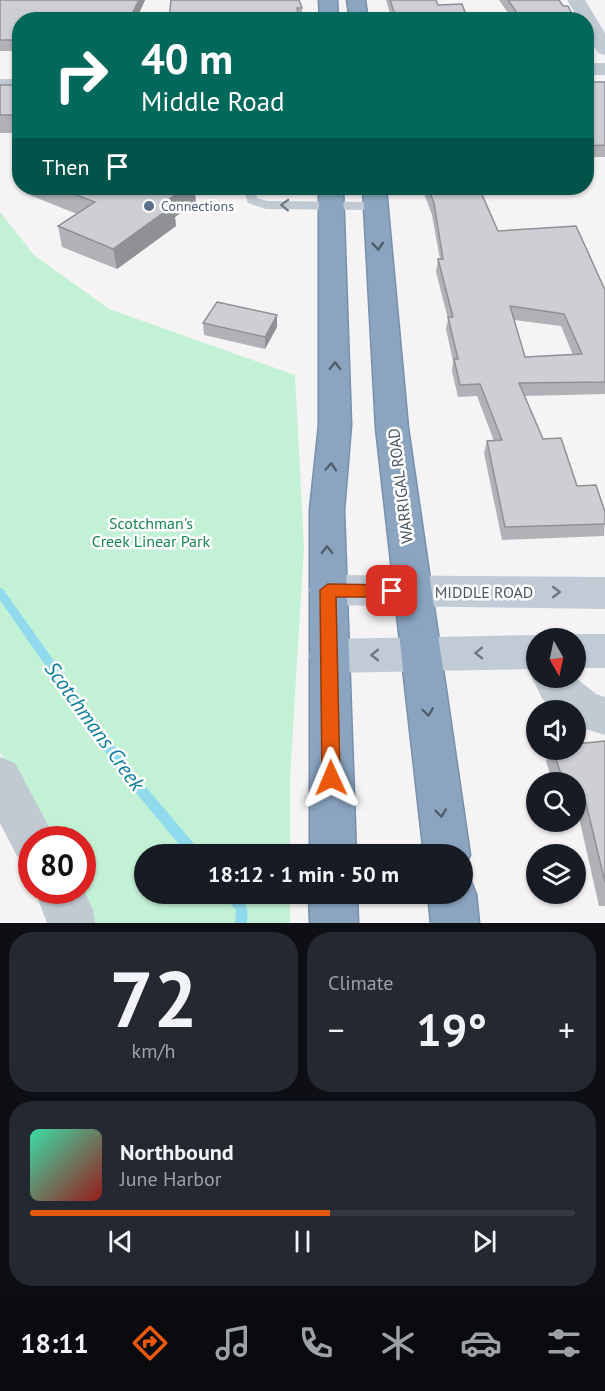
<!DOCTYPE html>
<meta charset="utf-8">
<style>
body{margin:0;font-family:"PT Sans",sans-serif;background:#242831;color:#f1f3f6;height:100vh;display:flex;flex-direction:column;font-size:22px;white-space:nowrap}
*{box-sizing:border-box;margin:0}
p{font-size:20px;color:#9ea1a6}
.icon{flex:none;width:33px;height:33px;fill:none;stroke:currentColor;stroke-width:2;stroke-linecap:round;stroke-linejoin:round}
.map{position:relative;height:923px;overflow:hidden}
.drawer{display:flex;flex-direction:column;gap:9px;padding:9px;background:#0d0f14;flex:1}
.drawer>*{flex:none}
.guide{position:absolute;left:12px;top:12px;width:582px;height:183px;border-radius:24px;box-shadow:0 2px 4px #0004;background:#00695c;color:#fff;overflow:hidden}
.needle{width:39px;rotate:171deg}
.controls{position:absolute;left:526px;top:628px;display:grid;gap:12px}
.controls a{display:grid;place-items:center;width:60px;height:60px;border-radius:50%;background:#171b24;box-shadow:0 2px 4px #0004;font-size:30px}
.speed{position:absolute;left:18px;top:826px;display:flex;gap:12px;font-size:30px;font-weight:700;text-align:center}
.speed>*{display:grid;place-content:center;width:78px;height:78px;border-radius:50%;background:#171b24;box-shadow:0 2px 4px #0004;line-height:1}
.speed .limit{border:9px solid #d22;background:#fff;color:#111}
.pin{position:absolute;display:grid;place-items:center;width:51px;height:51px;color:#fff;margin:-26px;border-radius:12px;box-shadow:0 3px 9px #0006}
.me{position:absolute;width:66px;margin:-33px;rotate:359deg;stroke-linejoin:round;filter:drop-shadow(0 0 4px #0008)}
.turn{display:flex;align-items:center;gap:21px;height:126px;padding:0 30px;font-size:27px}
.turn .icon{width:78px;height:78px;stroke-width:2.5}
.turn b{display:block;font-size:42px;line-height:51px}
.then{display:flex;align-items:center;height:57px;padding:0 30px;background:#0003;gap:12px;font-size:22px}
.big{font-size:45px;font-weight:700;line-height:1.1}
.drawer .card{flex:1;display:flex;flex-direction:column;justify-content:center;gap:9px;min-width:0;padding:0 21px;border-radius:24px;background:#242831}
.drawer .dial{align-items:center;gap:0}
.dial b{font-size:78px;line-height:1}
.song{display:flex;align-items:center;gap:18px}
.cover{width:72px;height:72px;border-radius:9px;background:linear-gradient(135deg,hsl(160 70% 55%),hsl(0 70% 35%))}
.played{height:6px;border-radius:3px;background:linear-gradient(90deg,#ea580c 55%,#363941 55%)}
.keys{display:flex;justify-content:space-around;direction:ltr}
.heat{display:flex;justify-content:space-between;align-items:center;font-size:33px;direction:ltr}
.drawer .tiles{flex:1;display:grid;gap:9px;grid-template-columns:1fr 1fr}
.card:last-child{grid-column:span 2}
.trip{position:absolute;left:134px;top:844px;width:339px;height:60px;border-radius:30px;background:#171b24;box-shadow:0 2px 4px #0004;font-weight:700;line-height:60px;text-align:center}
.tab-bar{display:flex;height:96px;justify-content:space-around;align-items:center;background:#090b0e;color:#9ea1a6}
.tab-bar .icon{width:42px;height:42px}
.tab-bar .active{color:#ea580c}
.tab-bar b{font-size:27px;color:#f1f3f6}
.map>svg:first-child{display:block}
.green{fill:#c3f1d5}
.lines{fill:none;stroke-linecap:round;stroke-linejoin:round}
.stream{fill:#90daee;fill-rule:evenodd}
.highway-casing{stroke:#7690ad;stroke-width:3}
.lane{fill:#c1cad2;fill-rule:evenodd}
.street{fill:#c1cad2;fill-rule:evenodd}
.secondary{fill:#c1cbd6;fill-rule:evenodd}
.highway{fill:#8ba5c1;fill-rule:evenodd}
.wall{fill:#b0b2b7;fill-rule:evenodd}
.shaded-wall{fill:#909195}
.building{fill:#cdcfd5;stroke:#909195;stroke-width:1.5;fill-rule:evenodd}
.oneway{stroke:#6e7983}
.oneway2{stroke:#505e6b}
.oneway3{stroke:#6e7984}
.route{fill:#ea580c;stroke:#983908;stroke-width:1.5}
.service-dot{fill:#5c6f8a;stroke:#fff;stroke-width:2}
.labels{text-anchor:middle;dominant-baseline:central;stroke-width:5;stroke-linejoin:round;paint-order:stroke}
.far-service-label{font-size:14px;fill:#4e5e75;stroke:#fff;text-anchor:start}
.street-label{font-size:16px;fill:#4a5661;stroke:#fff}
.park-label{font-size:16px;fill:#17864f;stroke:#fff}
.near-water-label{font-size:21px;font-style:italic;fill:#0c7c9b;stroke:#fff}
</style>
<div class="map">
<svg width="605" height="923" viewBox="0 0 605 923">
<rect width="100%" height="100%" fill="#f5f3f3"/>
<path class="green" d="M 0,212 L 34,255 L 109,309 L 295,375 L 304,548 L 290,777 L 290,855 L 144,855 L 144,894 L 290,894 L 290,923 L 88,923 L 82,891 L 82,840 L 45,840 L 0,752 Z"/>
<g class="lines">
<path class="stream" d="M 0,588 L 3,589 L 130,768 L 200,851 L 202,855 L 188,855 L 122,776 L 0,600 Z
M 223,894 L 237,894 C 248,906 248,907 247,923 L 235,923 L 236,910 L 225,898 Z"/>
<defs>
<path id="highway" d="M 319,0 L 337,0 L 338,20 L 320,20 Z
M 347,0 L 365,0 L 368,20 L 350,20 Z
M 319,188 L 343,188 L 351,425 L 344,510 L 356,855 L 310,855 L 310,510 L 319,425 Z
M 363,188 L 386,188 L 408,428 L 470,855 L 462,872 L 462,855 L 424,855 L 376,428 Z
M 462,874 L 469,877 L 476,894 L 479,923 L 431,923 L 428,894 L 462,894 Z
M 309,894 L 357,894 L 358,923 L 310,923 Z"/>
</defs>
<use href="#highway" class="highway-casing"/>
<path class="lane" d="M 243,188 L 255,188 L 257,198 L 267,201 L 376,202 L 382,206 L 376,210 L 266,209 L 248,203 Z"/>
<path class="street" d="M 567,0 L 585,0 L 605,33 L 605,55 L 598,53 L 586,33 L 586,20 L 579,20 Z
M 586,63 L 605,63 L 605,75 L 586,75 Z
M 0,79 L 20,79 L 20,91 L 0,91 Z
M 537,667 L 537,678 L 576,678 L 596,694 L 605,697 L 605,735 L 576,726 L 576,711 L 553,711 L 542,698 L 532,678 Z
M 0,757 L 15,763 L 56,840 L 32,840 L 32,862 L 17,856 L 0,823 Z
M 82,886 L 93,910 L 95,923 L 47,923 L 35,891 L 82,891 Z"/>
<path class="secondary" d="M 328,575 L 605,577 L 605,609 L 328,605 L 315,601 L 309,590 L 315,579 Z
M 576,634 L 605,634 L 605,668 L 576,668 L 576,639 L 562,639 Z
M 537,635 L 549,639 L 537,639 L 537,669 L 329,673 L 315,668 L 309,656 L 315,644 L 329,639 Z"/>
<use href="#highway" class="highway"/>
</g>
<path class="wall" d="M 0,0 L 145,0 L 136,20 L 20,20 L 20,51 L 0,51 Z
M 171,0 L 302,8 L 302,18 L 299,18 Z
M 386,0 L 436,0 L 438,5 L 468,20 L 392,20 Z
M 499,0 L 559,0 L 575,20 L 513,20 Z
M 586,82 L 605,82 L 605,157 L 586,157 Z
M 0,85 L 20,85 L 20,133 L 0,133 Z
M 25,188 L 194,188 L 196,202 L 175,217 L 176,226 L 117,269 L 62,247 L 58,226 L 77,214 L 27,194 Z
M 422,188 L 479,188 L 498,231 L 605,290 L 605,394 L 524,396 L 543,439 L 577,486 L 605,512 L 604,536 L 502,540 L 484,453 L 487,441 L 494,441 L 477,396 L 458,397 L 452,371 L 453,361 L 446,329 L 448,319 L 436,272 L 438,259 L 440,259 L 432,215 ZM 514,320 L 561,326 L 573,355 L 525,357 Z
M 203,323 L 277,327 L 265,349 L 204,335 Z
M 605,741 L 605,906 L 599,906 L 578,813 L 576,813 L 576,783 L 553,783 L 546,761 L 550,750 L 576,750 Z"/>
<path class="shaded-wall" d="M 139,0 L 145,0 L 136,20 L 129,20 Z
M 185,188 L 194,188 L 196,202 L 175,217 L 176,226 L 117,269 L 113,249 L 165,202 Z
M 277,315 L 277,327 L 265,349 L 265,337 Z"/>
<path class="building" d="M 0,0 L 139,0 L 129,20 L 20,20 L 20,40 L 0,40 Z
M 171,0 L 299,0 L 302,8 L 297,8 L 299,20 L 169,20 Z
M 390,0 L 436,0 L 438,5 L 462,4 L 468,20 L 411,20 L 410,18 L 396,18 Z
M 508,0 L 559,0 L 563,6 L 568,6 L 575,20 L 522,20 Z
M 586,82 L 605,82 L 605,145 L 586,146 Z
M 0,85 L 20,85 L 20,115 L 0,115 Z
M 57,188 L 185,188 L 165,202 L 174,205 L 113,249 L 58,226 L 95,202 Z
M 428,188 L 479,188 L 498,231 L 576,226 L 605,290 L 605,382 L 519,383 L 543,439 L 561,438 L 577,486 L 596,485 L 605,512 L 605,524 L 505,527 L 487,441 L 502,440 L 480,384 L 460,385 L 454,359 L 458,359 L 448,317 L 453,317 L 438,259 L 443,259 L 434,203 ZM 510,306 L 564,314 L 582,354 L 525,357 Z
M 217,302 L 277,315 L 265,337 L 203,323 Z
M 605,741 L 605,882 L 585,799 L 576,800 L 576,783 L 564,783 L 553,750 L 576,750 L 576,744 Z"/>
<defs><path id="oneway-chevron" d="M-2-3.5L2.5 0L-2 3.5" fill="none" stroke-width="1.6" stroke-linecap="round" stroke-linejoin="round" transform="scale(1.5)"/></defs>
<use class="oneway" href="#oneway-chevron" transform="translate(285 205) rotate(-178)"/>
<g class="oneway2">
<use href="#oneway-chevron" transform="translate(378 246) rotate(86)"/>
<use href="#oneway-chevron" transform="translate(335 366) rotate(-90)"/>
<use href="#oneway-chevron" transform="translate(331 467) rotate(-85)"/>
<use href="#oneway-chevron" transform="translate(327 550) rotate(-91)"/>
<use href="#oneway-chevron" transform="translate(428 712) rotate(82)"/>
<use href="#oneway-chevron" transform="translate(441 813) rotate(83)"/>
</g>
<g class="oneway3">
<use href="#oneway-chevron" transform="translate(556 592)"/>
<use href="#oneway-chevron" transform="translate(479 653) rotate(179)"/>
<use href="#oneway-chevron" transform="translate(375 655) rotate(179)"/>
</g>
<path class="route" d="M 328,584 L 392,585 L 400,591 L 392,597 L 336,597 L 340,778 L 338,784 L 331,787 L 325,784 L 322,778 L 320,590 Z"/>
<circle class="service-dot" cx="149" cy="206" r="6"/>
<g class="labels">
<g class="far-service-label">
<text x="161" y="206">Connections</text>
</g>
<g class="street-label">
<text transform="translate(400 486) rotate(-97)">WARRIGAL ROAD</text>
<text x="484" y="592">MIDDLE ROAD</text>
</g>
<g class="park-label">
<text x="151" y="523">Scotchman's<tspan x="151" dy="18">Creek Linear Park</tspan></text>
</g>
<g class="near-water-label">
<text transform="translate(95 726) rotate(54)">Scotchmans Creek</text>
</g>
</g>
</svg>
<div class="controls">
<a><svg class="needle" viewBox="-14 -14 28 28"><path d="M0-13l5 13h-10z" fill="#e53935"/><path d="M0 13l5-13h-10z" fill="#9ea1a6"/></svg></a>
<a><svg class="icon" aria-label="sound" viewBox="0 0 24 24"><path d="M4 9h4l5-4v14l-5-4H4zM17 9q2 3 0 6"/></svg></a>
<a><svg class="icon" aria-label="search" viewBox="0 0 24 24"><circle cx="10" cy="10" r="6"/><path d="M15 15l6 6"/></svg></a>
<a><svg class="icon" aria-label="layers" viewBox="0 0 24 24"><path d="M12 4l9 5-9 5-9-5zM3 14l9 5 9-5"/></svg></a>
</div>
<div class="speed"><div class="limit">80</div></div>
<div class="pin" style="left:392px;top:591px;background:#d93025"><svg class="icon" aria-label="arrive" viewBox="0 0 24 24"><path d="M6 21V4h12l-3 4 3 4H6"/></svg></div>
<svg class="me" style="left:331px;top:778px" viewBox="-20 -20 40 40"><path d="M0-17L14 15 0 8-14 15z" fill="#ea580c" stroke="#fff" stroke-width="4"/></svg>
<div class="trip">18:12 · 1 min · 50 m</div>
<div class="guide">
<div class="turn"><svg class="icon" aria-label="right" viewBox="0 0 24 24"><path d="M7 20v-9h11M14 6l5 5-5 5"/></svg><div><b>40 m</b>Middle Road</div></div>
<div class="then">Then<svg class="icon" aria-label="arrive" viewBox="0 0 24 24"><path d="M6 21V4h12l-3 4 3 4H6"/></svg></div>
</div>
</div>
<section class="drawer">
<div class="tiles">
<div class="card dial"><b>72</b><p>km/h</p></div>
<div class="card"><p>Climate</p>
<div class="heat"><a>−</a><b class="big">19°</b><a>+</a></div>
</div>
<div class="card">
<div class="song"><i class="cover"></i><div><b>Northbound</b><p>June Harbor</p></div></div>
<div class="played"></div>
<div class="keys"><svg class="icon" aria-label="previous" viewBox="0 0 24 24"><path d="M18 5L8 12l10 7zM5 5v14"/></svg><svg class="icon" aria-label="pause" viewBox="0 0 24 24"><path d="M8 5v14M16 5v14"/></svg><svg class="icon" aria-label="next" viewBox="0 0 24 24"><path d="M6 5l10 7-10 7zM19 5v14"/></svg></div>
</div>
</div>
</section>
<nav class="tab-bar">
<b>18:11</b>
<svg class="icon active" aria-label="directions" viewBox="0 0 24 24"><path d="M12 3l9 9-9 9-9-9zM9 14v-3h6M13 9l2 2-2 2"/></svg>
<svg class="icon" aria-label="music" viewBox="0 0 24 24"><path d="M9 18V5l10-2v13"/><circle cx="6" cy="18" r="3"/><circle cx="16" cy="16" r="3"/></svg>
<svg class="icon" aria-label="phone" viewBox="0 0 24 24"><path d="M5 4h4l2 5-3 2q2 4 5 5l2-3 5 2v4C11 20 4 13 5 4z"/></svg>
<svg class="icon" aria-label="climate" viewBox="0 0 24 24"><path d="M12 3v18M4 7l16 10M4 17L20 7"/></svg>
<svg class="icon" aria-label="car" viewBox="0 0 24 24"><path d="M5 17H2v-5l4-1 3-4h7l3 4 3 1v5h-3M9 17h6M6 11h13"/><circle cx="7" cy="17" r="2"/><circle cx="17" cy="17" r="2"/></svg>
<svg class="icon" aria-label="filters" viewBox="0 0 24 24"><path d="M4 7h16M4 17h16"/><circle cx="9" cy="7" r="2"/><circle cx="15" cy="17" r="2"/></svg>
</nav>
